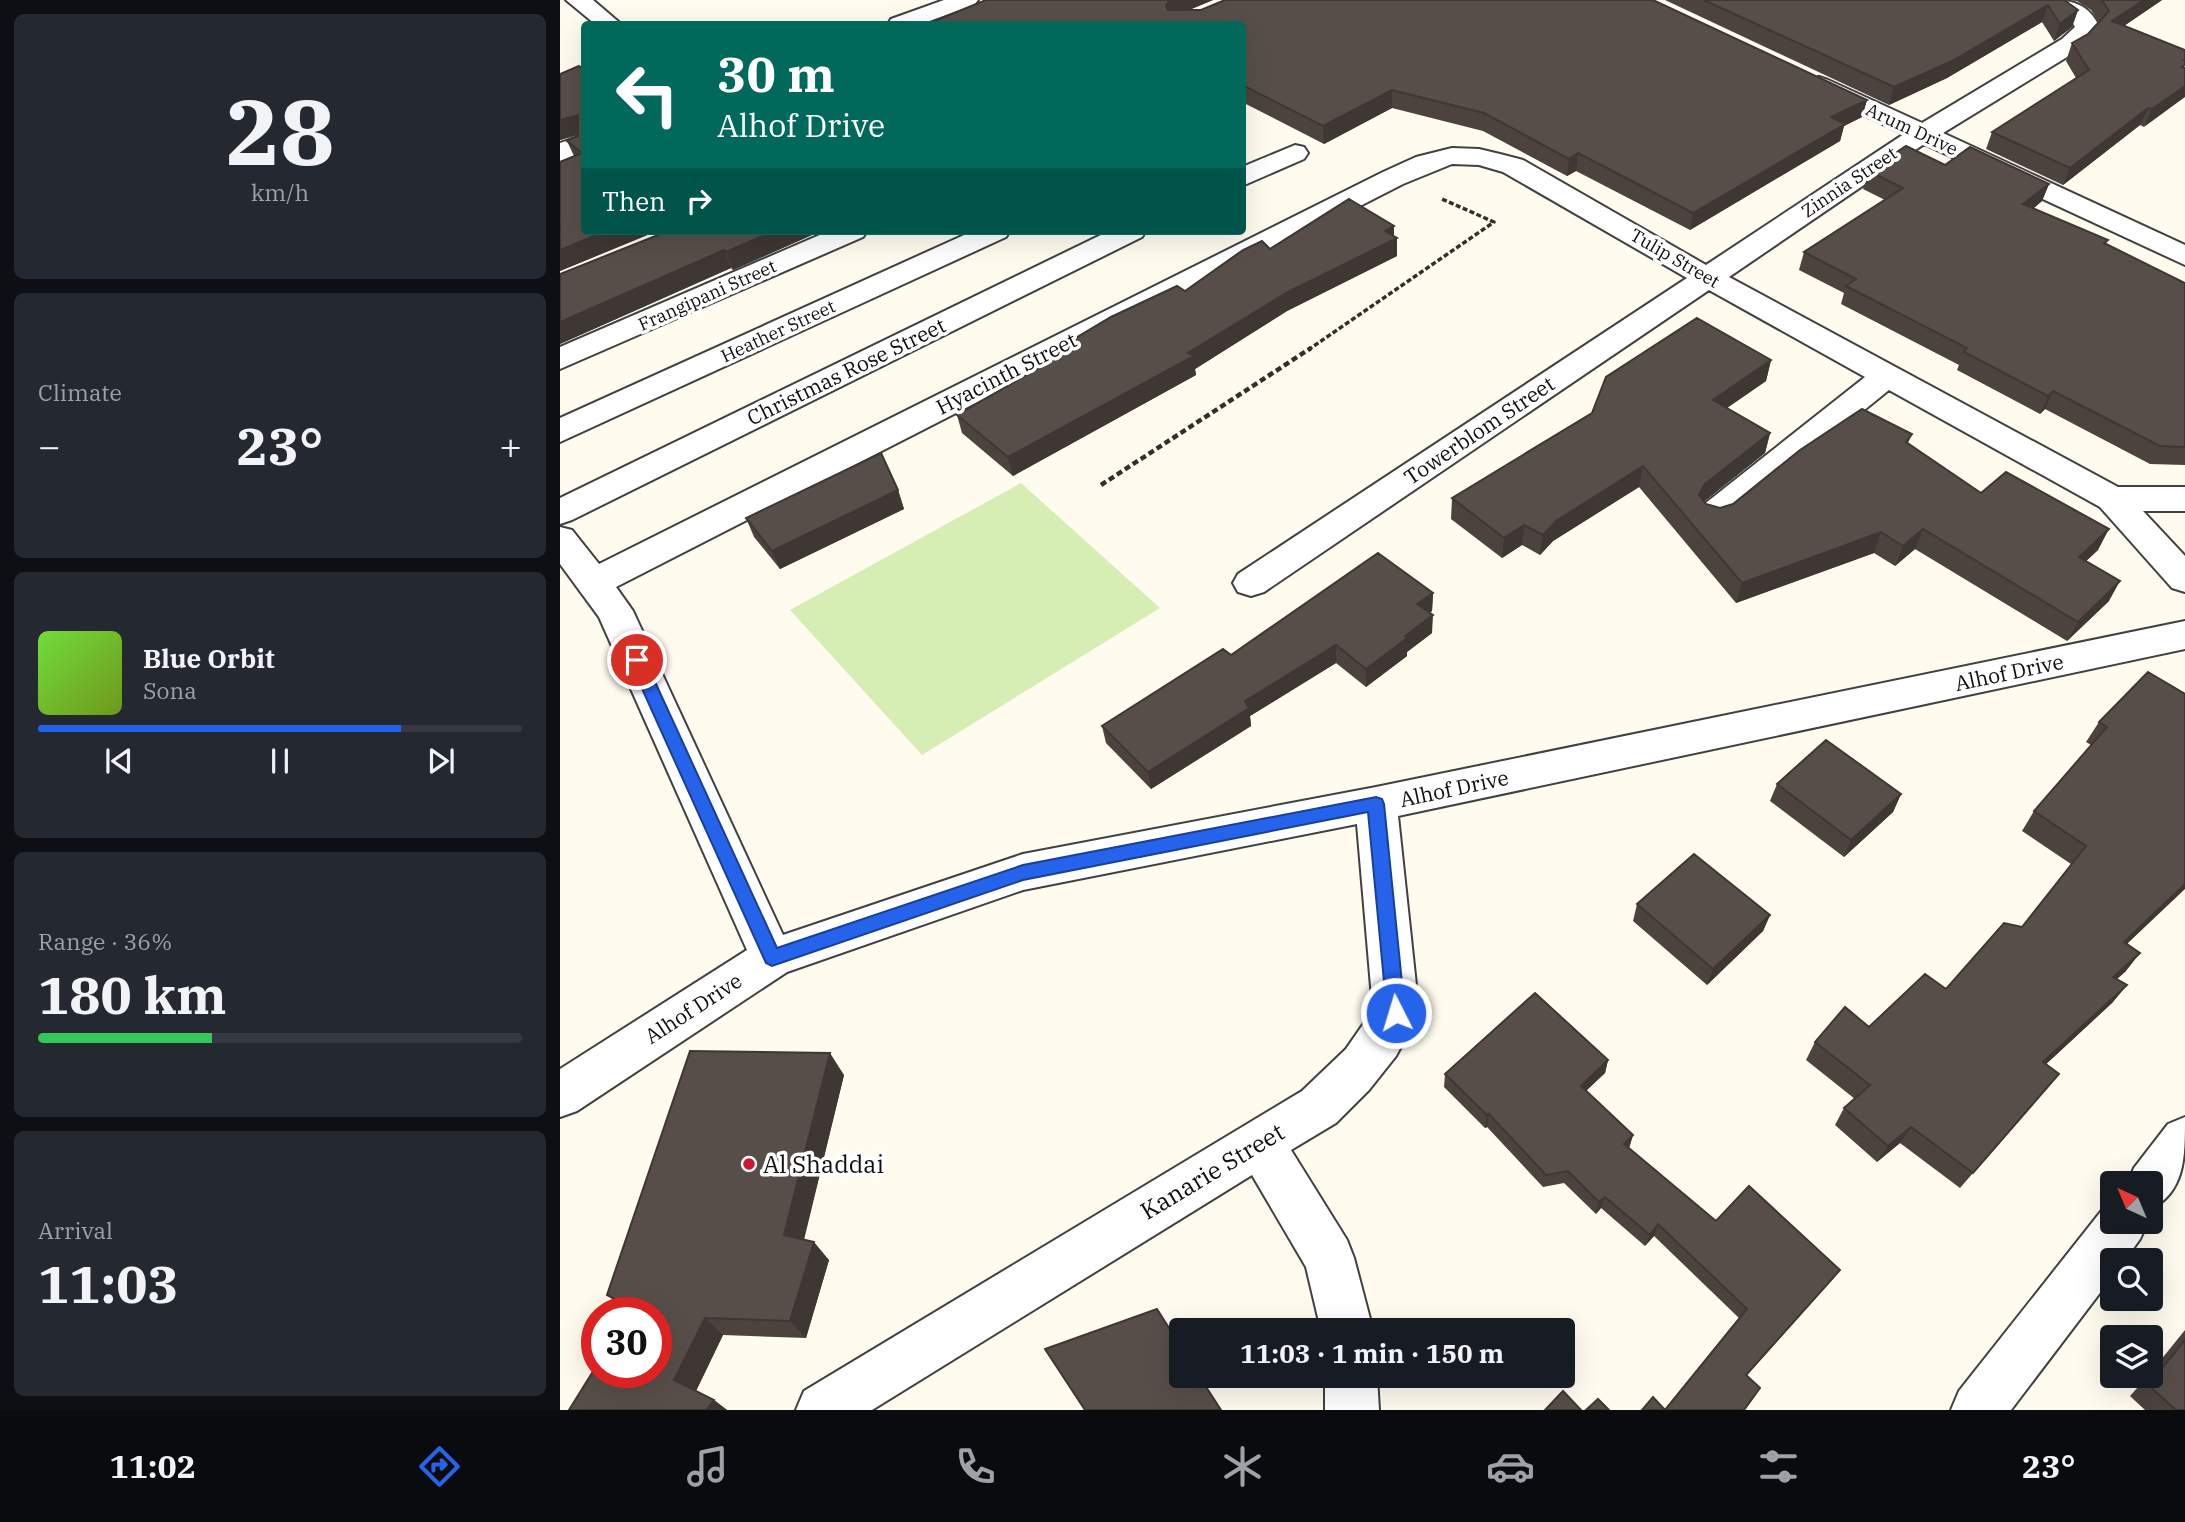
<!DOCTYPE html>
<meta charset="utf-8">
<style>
body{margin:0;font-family:"IBM Plex Serif",serif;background:#242831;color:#f1f3f6;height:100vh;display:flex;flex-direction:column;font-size:26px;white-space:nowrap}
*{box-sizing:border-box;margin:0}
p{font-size:23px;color:#9ea1a6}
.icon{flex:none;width:38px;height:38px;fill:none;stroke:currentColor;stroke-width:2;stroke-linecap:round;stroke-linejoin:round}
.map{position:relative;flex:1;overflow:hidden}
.drawer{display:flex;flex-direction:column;gap:14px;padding:14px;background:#0d0f14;width:560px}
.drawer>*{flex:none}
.hud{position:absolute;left:21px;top:21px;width:665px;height:214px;border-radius:7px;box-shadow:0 7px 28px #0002;background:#00695c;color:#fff;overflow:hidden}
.needle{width:46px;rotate:316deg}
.fabs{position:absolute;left:1540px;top:1171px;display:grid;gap:14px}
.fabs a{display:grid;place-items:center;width:63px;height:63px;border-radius:7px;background:#171b24;box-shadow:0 7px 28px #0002;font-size:35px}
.speed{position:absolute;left:21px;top:1297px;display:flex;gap:14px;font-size:35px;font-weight:700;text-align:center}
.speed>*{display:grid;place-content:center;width:91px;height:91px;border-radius:50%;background:#171b24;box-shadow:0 7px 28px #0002;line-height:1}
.speed .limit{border:10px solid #d22;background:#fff;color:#111}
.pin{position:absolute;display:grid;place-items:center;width:60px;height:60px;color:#fff;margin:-30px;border:4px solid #fff;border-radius:50%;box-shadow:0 2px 7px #0007}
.me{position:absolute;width:77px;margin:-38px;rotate:355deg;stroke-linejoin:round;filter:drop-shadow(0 0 5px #0008)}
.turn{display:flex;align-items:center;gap:24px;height:147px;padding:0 21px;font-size:32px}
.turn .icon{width:91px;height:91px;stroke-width:2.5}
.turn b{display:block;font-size:49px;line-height:60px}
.then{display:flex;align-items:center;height:66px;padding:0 21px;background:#0003;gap:14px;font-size:26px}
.big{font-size:52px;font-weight:800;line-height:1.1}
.drawer .card{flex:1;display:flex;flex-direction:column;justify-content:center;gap:10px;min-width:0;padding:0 24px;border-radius:10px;background:#242831}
.drawer .dial{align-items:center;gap:0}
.dial b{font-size:91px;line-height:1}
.song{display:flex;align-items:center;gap:21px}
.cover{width:84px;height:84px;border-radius:10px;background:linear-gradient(135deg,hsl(100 70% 55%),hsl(80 70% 35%))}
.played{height:7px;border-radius:4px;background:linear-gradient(90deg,#2563eb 75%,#363941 75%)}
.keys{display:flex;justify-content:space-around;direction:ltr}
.heat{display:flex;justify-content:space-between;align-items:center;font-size:38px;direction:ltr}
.charge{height:10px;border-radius:5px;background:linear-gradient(90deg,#34c759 36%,#363941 0)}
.trip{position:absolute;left:609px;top:1318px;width:406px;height:70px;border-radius:7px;background:#171b24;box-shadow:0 7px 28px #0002;font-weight:800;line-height:70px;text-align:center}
.dock{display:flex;height:112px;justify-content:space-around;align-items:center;background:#090b0e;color:#9ea1a6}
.dock .icon{width:49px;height:49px}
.dock .active{color:#2563eb}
.dock b{font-size:32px;color:#f1f3f6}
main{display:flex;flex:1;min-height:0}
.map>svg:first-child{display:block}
.green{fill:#d6eeb3}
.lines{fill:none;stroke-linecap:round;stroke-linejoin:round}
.minor-casing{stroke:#414141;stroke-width:4}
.path-far1{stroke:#303030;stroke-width:3.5;stroke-dasharray:5 2.5;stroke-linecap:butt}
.path{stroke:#303030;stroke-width:4.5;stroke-dasharray:6 3.5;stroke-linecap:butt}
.minor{fill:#fff;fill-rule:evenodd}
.wall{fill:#4c433f}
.shaded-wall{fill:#3e3733}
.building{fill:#584e49;stroke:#3e3733;stroke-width:2}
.route{fill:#2563eb;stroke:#184099;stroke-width:2}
.poi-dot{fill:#cd172d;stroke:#fff;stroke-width:2.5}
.labels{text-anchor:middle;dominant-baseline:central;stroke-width:7;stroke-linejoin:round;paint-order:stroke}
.far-street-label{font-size:18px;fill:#0e0e0e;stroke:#fff}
.street-label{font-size:21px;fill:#0e0e0e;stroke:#fff}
.near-poi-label{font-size:24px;fill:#0e0e0e;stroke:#fff;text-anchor:start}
.near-street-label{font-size:24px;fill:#0e0e0e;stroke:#fff}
</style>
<main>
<section class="drawer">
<div class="card dial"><b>28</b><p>km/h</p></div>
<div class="card"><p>Climate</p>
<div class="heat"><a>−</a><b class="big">23°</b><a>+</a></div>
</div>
<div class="card">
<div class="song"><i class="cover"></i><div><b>Blue Orbit</b><p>Sona</p></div></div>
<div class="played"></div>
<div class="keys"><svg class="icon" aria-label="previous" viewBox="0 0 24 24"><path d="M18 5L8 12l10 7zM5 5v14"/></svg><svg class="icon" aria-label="pause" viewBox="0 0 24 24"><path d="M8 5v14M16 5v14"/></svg><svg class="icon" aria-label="next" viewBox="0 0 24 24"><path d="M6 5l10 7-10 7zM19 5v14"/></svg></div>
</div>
<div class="card"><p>Range · 36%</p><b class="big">180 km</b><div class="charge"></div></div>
<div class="card"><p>Arrival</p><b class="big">11:03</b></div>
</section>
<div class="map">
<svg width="1625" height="1410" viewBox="0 0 1625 1410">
<rect width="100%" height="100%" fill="#fffbef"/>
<path class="green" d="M 461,483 L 600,608 L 362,755 L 230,610 Z"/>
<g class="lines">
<defs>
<path id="minor" d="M 6,0 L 33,0 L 61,24 L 35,24 Z
M 384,0 L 418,0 L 414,5 L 361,24 L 328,24 L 331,19 Z
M 1480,0 C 1508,0 1527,0 1540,28 L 1520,49 L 1383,133 L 1625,245 L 1625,265 L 1364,144 L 1169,277 L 1558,487 L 1625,487 L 1625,511 L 1583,511 L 1625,556 L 1625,592 L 1612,588 L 1540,507 L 1329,390 L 1166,522 L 1154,526 L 1142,522 L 1137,514 L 1142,506 L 1305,377 L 1149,290 L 704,592 L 691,596 L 678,592 L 673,583 L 678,574 L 1127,278 L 943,172 L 919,165 L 892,164 L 843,184 L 56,587 L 73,611 L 223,935 L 463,854 L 816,787 L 1625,621 L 1625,649 L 838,816 L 859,1013 L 836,1056 L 809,1090 L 776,1123 L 731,1150 L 787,1240 L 794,1258 L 813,1330 L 761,1330 L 746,1267 L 692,1175 L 312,1410 L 236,1410 L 244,1391 L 742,1091 L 786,1049 L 813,1010 L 797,824 L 463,890 L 227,972 L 17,1111 L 0,1117 L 0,1069 L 187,950 L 39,617 L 0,564 L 0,527 L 12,530 L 39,564 L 823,172 L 856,157 L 892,148 L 919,149 L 944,155 L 963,160 L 1146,265 L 1344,134 L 1250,90 L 1246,85 L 1250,80 L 1259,77 L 1268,80 L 1362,123 L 1502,39 L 1515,27 C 1509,13 1489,12 1480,0 Z
M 24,135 L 24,152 L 0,161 L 0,143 Z
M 735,145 L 744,147 L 748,153 L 744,159 L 682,186 L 682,167 Z
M 269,231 L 307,231 L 303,237 L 0,369 L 0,347 Z
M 413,231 L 450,231 L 446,237 L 0,442 L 0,418 Z
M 549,231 L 586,231 L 582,237 L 12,520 L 0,524 L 0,498 Z
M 1625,1117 C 1625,1158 1625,1191 1591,1209 L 1591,1183 L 1568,1183 L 1574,1168 L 1608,1124 Z
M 1552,1202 L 1552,1222 L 1588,1222 L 1580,1239 L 1565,1260 L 1552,1260 L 1552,1277 L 1451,1410 L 1391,1410 L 1399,1391 L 1546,1205 Z
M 765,1376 L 817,1376 L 819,1410 L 765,1410 Z"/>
</defs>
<use href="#minor" class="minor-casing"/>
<path class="path-far1" d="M 748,350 L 934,222 L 882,199"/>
<path class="path" d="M 541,485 L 751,348"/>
<use href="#minor" class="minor"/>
</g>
<path class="wall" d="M 653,0 L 629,10 L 1307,100 L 1302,117 L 1284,126 L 1280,141 L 1130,230 L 1016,171 L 1007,176 L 923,131 L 832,108 L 764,144 L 682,102 L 682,24 L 367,24 Z
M 1105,0 L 1602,0 L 1564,26 L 1625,50 L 1584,127 L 1580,125 L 1503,185 L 1426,149 L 1432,132 L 1516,78 L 1506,61 L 1512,43 L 1528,34 L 1539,22 L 1531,10 L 1517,1 L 1504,0 L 1518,10 L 1512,27 L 1494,41 L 1482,22 L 1387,78 L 1329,105 Z
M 19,66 L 24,231 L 97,231 L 0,271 L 0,162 L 14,156 L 7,141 L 18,135 L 0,140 Z
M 1385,165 L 1489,184 L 1482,201 L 1473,209 L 1548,240 L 1546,244 L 1625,283 L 1625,465 L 1590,464 L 1485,409 L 1480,414 L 1397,370 L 1399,365 L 1281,304 L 1284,293 L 1239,270 L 1244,252 L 1325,200 L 1303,189 L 1309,171 Z
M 834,226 L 834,236 L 837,238 L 837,256 L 727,311 L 635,369 L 636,375 L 453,476 L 402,433 L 397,415 L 489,362 L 487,355 L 625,291 L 710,249 Z
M 108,231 L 261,231 L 173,270 L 171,268 L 0,344 L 0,274 Z
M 1211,360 L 1206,381 L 1167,408 L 1210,433 L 1205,453 L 1144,501 L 1146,504 L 1160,508 L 1173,504 L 1352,434 L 1348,443 L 1421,493 L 1538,550 L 1526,561 L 1549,601 L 1507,641 L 1355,549 L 1335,566 L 1314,553 L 1176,603 L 1079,487 L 993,541 L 980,555 L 962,545 L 942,558 L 891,519 L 892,498 Z
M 338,490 L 344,509 L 220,569 L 194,537 L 186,518 Z
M 873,593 L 872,611 L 869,613 L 872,633 L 847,652 L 847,656 L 806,687 L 776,663 L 690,716 L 691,726 L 591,789 L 546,743 L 542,726 L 671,655 Z
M 1588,672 L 1566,971 L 1557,979 L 1567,985 L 1552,1003 L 1486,1064 L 1499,1074 L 1400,1188 L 1340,1143 L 1317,1162 L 1275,1125 L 1284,1108 L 1295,1099 L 1246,1060 L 1255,1042 L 1309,1027 L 1386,989 L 1462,927 L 1511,864 L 1462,831 L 1474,811 L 1531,745 L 1526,742 L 1539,722 Z
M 1217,784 L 1341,794 L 1333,812 L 1284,857 L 1210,801 Z
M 1077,904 L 1210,915 L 1203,931 L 1147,985 L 1073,921 Z
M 1048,1060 L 1045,1073 L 1026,1091 L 1073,1135 L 1069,1148 L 1156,1221 L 1280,1270 L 1271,1281 L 1105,1410 L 1179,1318 L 1094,1236 L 1085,1246 L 1041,1208 L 1036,1214 L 1004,1183 L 983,1187 L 927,1127 L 925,1128 L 884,1087 L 885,1074 Z
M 284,1075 L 244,1240 L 269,1260 L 246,1338 L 163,1335 L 136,1391 L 154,1400 L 167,1410 L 9,1410 L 70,1312 L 47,1295 Z
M 1625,1330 L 1625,1410 L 1585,1410 L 1570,1396 L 1588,1376 L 1591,1376 L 1591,1372 Z"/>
<path class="shaded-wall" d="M 610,0 L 653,0 L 612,17 L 606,6 Z
M 1584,0 L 1602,0 L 1546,38 L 1552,21 Z
M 1488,5 L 1482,22 L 1387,78 L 1329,105 L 1334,87 Z
M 1518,10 L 1512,27 L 1494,41 L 1500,24 Z
M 1625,86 L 1625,97 L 1584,127 L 1592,109 Z
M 832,90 L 832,108 L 764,144 L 763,126 Z
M 1307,100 L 1302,117 L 1284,126 L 1280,141 L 1130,230 L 1133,213 L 1271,117 Z
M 1588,108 L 1580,125 L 1503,185 L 1510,168 Z
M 18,115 L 24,133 L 0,140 L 0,120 Z
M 1018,153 L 1016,171 L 1007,176 L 1009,159 Z
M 1489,184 L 1482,201 L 1456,222 L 1463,204 Z
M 834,226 L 834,240 L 837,238 L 837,256 L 727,311 L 635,369 L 636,375 L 453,476 L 448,457 L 628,353 Z
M 46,231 L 97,231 L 0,271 L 0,250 Z
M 214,231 L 261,231 L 173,270 L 166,252 Z
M 164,250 L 171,268 L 0,344 L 0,322 Z
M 1211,360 L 1206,381 L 1148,421 L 1153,400 Z
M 1493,391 L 1485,409 L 1480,414 L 1488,396 Z
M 1210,433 L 1205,453 L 1140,505 L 1139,495 L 1145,484 Z
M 1083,466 L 1079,487 L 993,541 L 980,555 L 983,535 L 996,521 Z
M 338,490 L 344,509 L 220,569 L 212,551 Z
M 964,525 L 962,545 L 942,558 L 944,538 Z
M 1363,529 L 1355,549 L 1335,566 L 1343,546 Z
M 1549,529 L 1538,550 L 1509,577 L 1519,557 Z
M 1321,532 L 1314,553 L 1176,603 L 1182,583 Z
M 1560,581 L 1549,601 L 1507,641 L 1518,622 Z
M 873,593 L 872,611 L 857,622 L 857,604 Z
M 873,615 L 872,633 L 847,652 L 847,656 L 806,687 L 806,669 L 845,636 Z
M 776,645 L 776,663 L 690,716 L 691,726 L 591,789 L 588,772 L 685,701 Z
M 1341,794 L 1333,812 L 1284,857 L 1291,840 Z
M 1625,884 L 1625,889 L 1550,960 L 1564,942 Z
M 1210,915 L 1203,931 L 1147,985 L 1153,969 Z
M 1580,953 L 1566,971 L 1539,995 L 1553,977 Z
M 1567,985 L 1552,1003 L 1470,1079 L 1483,1062 Z
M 270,1053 L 284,1075 L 240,1254 L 224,1235 Z
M 1048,1060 L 1045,1073 L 1017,1099 L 1021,1086 Z
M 929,1114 L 927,1127 L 925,1128 L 927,1115 Z
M 1351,1127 L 1340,1143 L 1317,1162 L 1328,1146 Z
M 1073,1135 L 1069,1148 L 1064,1144 Z
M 1045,1197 L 1041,1208 L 1036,1214 L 1039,1202 Z
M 1098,1224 L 1094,1236 L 1085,1246 L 1090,1235 Z
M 254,1242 L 269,1260 L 246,1338 L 230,1321 Z
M 1280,1270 L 1271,1281 L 1179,1384 L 1186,1375 Z
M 145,1318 L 163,1335 L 134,1395 L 114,1380 Z
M 154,1400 L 167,1410 L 146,1410 Z"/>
<path class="building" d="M 426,0 L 610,0 L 606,6 L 608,10 L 641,10 L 665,0 L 1093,0 L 1307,100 L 1271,117 L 1285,124 L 1133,213 L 1018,153 L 1009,159 L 924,113 L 832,90 L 763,126 L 682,85 L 682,24 L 367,24 Z
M 1144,0 L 1504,0 L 1518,10 L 1500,24 L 1488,5 L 1392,61 L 1334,87 Z
M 1542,0 L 1584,0 L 1552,21 L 1625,50 L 1625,59 L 1624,60 L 1625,60 L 1625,65 L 1622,67 L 1625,68 L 1625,86 L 1592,109 L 1588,108 L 1510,168 L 1432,132 L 1529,70 L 1512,43 L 1528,34 L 1549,11 Z
M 19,66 L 24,70 L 24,231 L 46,231 L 0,250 L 0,162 L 22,153 L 7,141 L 18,136 L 18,115 L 0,120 L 0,74 Z
M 1346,146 L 1385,165 L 1410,147 L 1489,184 L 1463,204 L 1548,240 L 1544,243 L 1625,283 L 1625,447 L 1600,446 L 1493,391 L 1488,396 L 1404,352 L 1407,348 L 1286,286 L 1296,279 L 1244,252 L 1343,188 L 1309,171 Z
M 789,199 L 834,226 L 825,231 L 837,238 L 726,293 L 628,353 L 634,356 L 448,457 L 397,415 L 494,359 L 487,355 L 551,317 L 617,286 L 625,291 L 683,250 L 702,241 L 710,249 Z
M 108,231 L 214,231 L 166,252 L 164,250 L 0,322 L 0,274 Z
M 1137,318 L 1211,360 L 1153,400 L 1210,433 L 1145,484 L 1139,495 L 1146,504 L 1160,508 L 1173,504 L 1240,450 L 1302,409 L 1352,434 L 1346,442 L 1421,493 L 1446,472 L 1549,529 L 1519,557 L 1560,581 L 1518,622 L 1363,529 L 1343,546 L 1321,532 L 1182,583 L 1083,466 L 996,521 L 983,535 L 964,525 L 944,538 L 892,498 L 1032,413 L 1046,377 Z
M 321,453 L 338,490 L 212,551 L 186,518 Z
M 818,553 L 873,593 L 857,604 L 873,615 L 845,636 L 847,638 L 806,669 L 776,645 L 685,701 L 689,708 L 588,772 L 542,726 L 663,649 L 671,655 Z
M 1588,672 L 1625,694 L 1625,884 L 1564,942 L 1580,953 L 1553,977 L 1567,985 L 1483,1062 L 1499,1074 L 1413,1173 L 1351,1127 L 1328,1146 L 1284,1108 L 1310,1085 L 1255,1042 L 1285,1007 L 1309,1027 L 1365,974 L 1386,989 L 1444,923 L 1462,927 L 1526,846 L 1474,811 L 1547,727 L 1539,722 Z
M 1266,740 L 1341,794 L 1291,840 L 1217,784 Z
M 1134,854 L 1210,915 L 1153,969 L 1077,904 Z
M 975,993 L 1048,1060 L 1021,1086 L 1073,1135 L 1064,1144 L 1156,1221 L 1189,1186 L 1280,1270 L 1186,1375 L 1200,1388 L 1184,1410 L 1082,1410 L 1093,1397 L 1105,1410 L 1187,1309 L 1098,1224 L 1090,1235 L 1045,1197 L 1039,1202 L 1008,1171 L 986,1175 L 929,1114 L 927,1115 L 885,1074 Z
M 130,1051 L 270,1053 L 224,1235 L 254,1242 L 230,1321 L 145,1318 L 114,1380 L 154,1400 L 146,1410 L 9,1410 L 37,1365 L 37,1372 L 96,1372 L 96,1312 L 70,1312 L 72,1308 L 47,1295 Z
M 597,1309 L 621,1347 L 621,1376 L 639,1376 L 661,1410 L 525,1410 L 485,1349 Z
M 1625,1340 L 1625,1410 L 1616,1410 L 1588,1385 Z
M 1003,1391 L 1021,1410 L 985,1410 Z
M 1038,1399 L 1049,1410 L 1026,1410 Z"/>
<path class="route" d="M 77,655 L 85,660 L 217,948 L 463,865 L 816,797 L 822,799 L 824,804 L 845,1013 L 843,1019 L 836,1022 L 829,1019 L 827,1013 L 808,812 L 463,880 L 212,966 L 206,963 L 69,660 Z"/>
<circle class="poi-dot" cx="189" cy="1164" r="7"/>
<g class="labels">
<g class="far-street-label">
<text transform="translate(1352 129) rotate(25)">Arum Drive</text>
<text transform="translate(1289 182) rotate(-34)">Zinnia Street</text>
<text transform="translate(1115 258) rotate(30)">Tulip Street</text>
<text transform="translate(147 295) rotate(-24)">Frangipani Street</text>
<text transform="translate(218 331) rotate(-25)">Heather Street</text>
</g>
<g class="street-label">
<text transform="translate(286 371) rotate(-26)">Christmas Rose Street</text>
<text transform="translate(446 373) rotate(-27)">Hyacinth Street</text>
<text transform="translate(919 430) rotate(-34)">Towerblom Street</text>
<text transform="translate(1449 672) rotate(-12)">Alhof Drive</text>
<text transform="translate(894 788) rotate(-12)">Alhof Drive</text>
<text transform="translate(133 1008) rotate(-33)">Alhof Drive</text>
</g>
<g class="near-poi-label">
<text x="203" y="1164">Al Shaddai</text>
</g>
<g class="near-street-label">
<text transform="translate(652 1171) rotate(-31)">Kanarie Street</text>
</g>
</g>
</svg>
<div class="fabs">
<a><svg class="needle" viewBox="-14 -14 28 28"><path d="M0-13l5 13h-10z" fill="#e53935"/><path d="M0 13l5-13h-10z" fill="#9ea1a6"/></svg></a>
<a><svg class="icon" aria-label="search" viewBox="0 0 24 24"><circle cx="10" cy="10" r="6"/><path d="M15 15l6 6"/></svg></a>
<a><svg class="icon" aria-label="layers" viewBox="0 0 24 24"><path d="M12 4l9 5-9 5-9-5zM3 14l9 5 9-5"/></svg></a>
</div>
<div class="speed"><div class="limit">30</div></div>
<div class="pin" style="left:77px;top:660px;background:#d93025"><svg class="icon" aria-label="arrive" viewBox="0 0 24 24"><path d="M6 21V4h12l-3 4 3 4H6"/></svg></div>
<svg class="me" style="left:836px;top:1013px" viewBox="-20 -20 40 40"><circle r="17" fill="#2563eb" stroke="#fff" stroke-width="3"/><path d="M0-11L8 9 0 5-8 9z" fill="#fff"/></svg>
<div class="trip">11:03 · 1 min · 150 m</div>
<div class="hud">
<div class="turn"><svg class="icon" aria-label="left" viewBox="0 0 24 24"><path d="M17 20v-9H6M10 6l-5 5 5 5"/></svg><div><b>30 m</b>Alhof Drive</div></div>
<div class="then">Then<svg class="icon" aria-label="right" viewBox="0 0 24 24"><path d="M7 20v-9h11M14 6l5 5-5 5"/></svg></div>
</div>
</div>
</main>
<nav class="dock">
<b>11:02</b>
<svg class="icon active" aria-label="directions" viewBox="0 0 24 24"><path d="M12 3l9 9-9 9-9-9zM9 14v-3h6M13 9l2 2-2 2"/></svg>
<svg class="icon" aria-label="music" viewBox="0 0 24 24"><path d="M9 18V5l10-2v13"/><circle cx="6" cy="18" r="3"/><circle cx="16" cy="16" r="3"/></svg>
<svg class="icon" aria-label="phone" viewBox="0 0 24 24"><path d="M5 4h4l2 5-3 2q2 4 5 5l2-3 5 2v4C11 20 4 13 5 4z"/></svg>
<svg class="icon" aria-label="climate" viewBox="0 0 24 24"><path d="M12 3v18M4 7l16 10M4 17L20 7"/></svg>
<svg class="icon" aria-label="car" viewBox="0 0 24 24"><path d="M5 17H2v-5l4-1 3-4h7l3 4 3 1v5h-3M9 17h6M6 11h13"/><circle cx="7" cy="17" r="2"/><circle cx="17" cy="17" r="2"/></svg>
<svg class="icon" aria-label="filters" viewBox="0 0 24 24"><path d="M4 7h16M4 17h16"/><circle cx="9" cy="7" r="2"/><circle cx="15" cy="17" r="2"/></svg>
<b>23°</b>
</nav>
